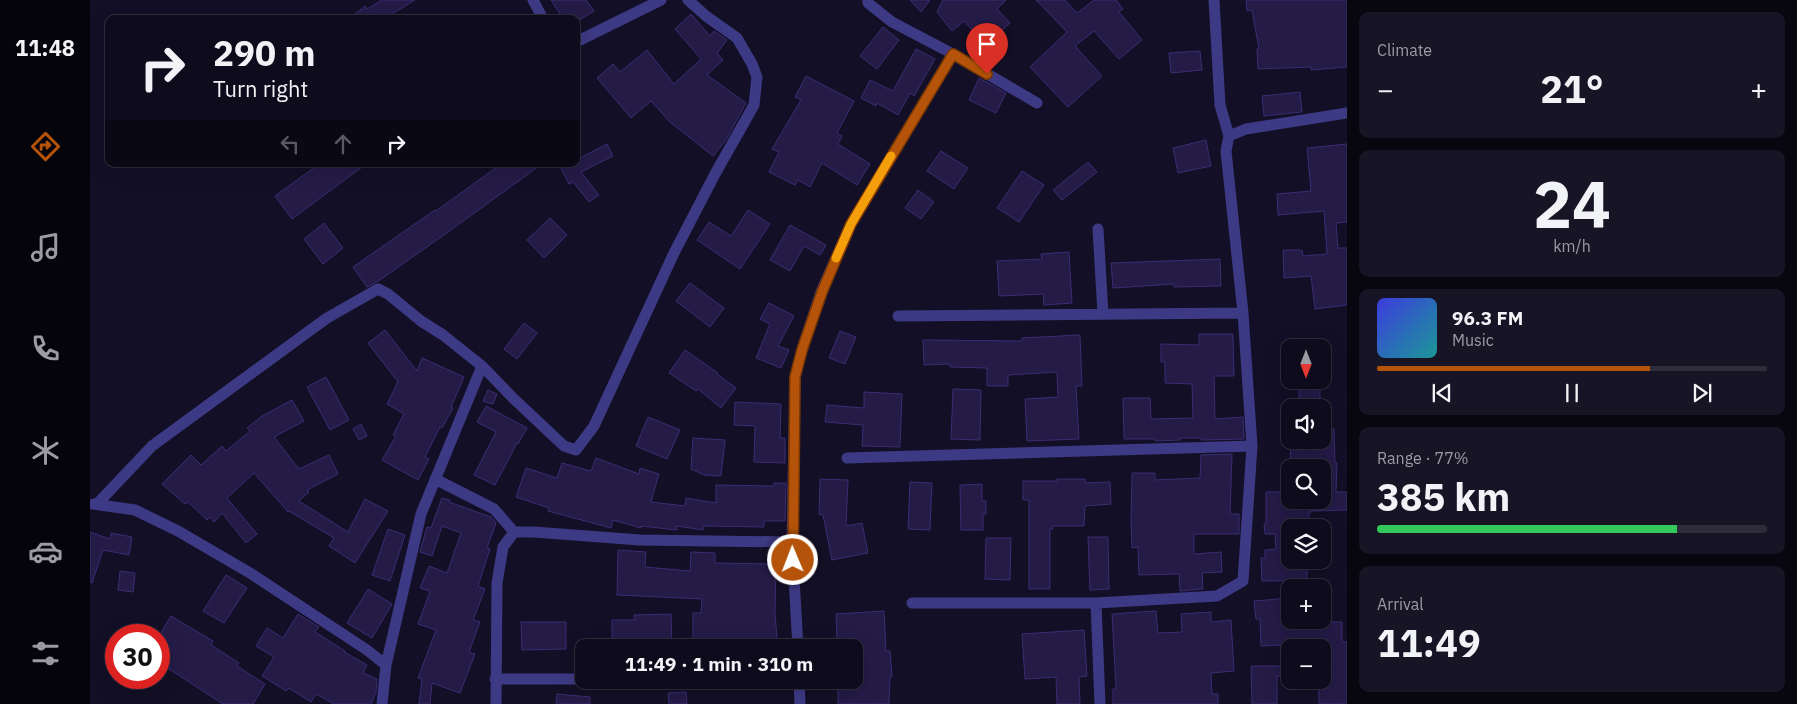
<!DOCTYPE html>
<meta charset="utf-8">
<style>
body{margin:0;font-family:"IBM Plex Sans",sans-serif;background:#171425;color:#f1f3f6;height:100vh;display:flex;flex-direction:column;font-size:19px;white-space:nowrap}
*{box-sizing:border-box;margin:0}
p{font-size:16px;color:#9b9ba3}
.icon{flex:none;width:28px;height:28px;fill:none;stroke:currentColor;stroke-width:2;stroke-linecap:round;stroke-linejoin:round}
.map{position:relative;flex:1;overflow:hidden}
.details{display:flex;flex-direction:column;gap:12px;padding:12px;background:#08060f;width:450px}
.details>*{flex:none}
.guide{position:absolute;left:15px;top:15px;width:475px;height:152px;border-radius:10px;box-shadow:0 5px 20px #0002,0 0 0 1px #2e2b3b;background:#0e0b1c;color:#f1f3f6;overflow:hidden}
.needle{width:32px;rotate:180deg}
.controls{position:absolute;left:1191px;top:339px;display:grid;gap:10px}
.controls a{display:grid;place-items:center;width:50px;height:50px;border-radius:10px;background:#0e0b1c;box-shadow:0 5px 20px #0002,0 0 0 1px #2e2b3b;font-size:25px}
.speed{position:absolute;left:15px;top:624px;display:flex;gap:10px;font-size:25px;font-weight:700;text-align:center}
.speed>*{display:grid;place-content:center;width:65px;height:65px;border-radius:50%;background:#0e0b1c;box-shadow:0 5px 20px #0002,0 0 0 1px #2e2b3b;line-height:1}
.speed .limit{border:8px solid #d22;background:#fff;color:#111}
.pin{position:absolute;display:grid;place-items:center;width:42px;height:42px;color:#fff;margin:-51px -21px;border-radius:50% 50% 50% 0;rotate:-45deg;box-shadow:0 0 5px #0007}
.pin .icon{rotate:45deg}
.me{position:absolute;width:55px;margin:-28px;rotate:359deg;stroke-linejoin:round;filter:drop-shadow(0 0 4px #0008)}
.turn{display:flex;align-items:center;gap:18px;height:105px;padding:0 25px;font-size:22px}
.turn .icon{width:65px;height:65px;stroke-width:2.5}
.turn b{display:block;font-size:35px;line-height:42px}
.lanes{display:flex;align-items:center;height:48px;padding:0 25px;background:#0003;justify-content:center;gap:25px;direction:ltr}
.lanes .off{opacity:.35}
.big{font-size:38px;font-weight:700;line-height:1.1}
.details .widget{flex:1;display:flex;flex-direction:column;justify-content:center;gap:8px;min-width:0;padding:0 18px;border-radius:10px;background:#171425}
.details .dial{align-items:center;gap:0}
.dial b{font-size:65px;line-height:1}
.song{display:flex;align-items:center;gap:15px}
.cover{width:60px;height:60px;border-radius:8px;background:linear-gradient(135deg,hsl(240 70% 55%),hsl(180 70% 35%))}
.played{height:5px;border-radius:2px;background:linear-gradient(90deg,#b45309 70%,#2e2b3b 70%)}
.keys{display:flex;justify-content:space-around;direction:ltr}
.heat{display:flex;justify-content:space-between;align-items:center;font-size:28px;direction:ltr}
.charge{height:8px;border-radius:4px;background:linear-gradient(90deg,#34c759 77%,#2e2b3b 0)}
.trip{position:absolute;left:485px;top:639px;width:288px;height:50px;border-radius:10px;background:#0e0b1c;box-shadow:0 5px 20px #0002,0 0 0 1px #2e2b3b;font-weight:700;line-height:50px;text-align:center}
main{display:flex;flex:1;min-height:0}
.tabs{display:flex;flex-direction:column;width:90px;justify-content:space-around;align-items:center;background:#06040b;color:#9b9ba3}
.tabs .icon{width:35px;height:35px}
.tabs .on{color:#b45309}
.tabs b{font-size:22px;color:#f1f3f6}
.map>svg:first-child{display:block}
.building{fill:#241b47;stroke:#3b2d73}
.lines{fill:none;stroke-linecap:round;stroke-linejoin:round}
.minor{stroke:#3d3a85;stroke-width:11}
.route-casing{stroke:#753606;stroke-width:12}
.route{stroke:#b45309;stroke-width:9}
.slow{stroke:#f59e0b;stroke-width:9}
</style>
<main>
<nav class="tabs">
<b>11:48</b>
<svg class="icon on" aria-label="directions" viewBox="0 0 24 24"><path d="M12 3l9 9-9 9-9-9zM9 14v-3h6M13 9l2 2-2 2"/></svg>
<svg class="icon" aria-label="music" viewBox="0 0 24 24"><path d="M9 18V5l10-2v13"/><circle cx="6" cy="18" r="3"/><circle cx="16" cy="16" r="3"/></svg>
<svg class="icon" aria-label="phone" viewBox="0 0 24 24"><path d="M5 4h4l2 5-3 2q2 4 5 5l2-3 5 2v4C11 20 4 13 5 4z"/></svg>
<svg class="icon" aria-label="climate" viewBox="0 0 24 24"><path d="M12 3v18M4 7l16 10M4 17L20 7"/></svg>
<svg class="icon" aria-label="car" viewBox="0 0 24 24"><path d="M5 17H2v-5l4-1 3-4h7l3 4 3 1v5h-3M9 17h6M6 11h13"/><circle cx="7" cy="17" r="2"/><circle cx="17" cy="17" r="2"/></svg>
<svg class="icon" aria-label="filters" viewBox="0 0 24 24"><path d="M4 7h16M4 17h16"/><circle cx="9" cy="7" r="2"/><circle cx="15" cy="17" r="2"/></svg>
</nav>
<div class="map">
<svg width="1257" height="704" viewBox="0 0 1257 704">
<rect width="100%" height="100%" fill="#130f26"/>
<path class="building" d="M 292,0 L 325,0 L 294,19 L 259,19 L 275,6 L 277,9 Z
M 461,0 L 496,0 L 504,11 L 491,19 L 473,19 Z
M 820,0 L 840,0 L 831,12 Z
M 853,0 L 916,0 L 907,9 L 920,23 L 895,45 L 874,21 L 862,31 L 847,12 Z
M 946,0 L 975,0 L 987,13 L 1004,0 L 1026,0 L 1033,9 L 1029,12 L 1052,40 L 1029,59 L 1004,31 L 985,46 L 1012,76 L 978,107 L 940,67 L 977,32 Z
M 1156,0 L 1257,0 L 1257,67 L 1221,70 L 1221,67 L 1168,69 L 1167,49 L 1169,49 L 1162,10 L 1157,11 Z
M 601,14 L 620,36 L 624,31 L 637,40 L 627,53 L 633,60 L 617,75 L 656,103 L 636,140 L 623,156 L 580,122 L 561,101 L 541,118 L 507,78 L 523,64 L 530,72 L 557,50 L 584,84 L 611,59 L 585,29 Z
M 793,27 L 809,40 L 787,69 L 770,56 Z
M 826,49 L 845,59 L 824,96 L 820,93 L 808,115 L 787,103 L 786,106 L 771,98 L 780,80 L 803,91 Z
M 1110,51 L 1112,70 L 1081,73 L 1079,53 Z
M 716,76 L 764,101 L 747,133 L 752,136 L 748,144 L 780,164 L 767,185 L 732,163 L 720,187 L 708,180 L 705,185 L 679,172 L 689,152 L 682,149 L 711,100 L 705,97 Z
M 889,78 L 916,93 L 906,113 L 879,100 Z
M 1210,92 L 1212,112 L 1174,116 L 1172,96 Z
M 1116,140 L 1121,166 L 1088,173 L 1083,148 Z
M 517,144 L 523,156 L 491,172 L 509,195 L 499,202 L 483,182 L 479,184 L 469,164 L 486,164 L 486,160 Z
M 1257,144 L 1257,222 L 1246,223 L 1248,248 L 1257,248 L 1257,305 L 1225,309 L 1221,276 L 1194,278 L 1193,250 L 1212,250 L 1213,256 L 1237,254 L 1234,211 L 1188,215 L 1187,194 L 1221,191 L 1217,148 Z
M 851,151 L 878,168 L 864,189 L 837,171 Z
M 998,162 L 1007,172 L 972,200 L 963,190 Z
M 229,164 L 276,164 L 202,219 L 185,196 Z
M 411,164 L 452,164 L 358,232 L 287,282 L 277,287 L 263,267 L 345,210 L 346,211 Z
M 932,171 L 954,185 L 929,222 L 907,208 Z
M 828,190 L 844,202 L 831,219 L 815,208 Z
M 658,210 L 680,224 L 650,269 L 607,240 L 619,222 L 641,236 Z
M 460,218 L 477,235 L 454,258 L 437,240 Z
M 234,223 L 253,248 L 233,264 L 214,239 Z
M 700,225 L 736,245 L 730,255 L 714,246 L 700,271 L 680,260 Z
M 979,252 L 982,303 L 954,305 L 953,294 L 909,296 L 907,261 L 952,259 L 951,254 Z
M 1130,259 L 1131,286 L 1084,287 L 1084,284 L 1023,288 L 1021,263 Z
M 600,283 L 634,308 L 620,327 L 586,301 Z
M 679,303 L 704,316 L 688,346 L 699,350 L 691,368 L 666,358 L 680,324 L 670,319 Z
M 434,323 L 447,333 L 427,359 L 414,349 Z
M 295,330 L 327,371 L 332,358 L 374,377 L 361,407 L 363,408 L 352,428 L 350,427 L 335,457 L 339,459 L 328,480 L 292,460 L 306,436 L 303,435 L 314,414 L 297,404 L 308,382 L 278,343 Z
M 750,331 L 766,337 L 755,364 L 739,358 Z
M 1109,334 L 1143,334 L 1144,376 L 1124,376 L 1125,419 L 1153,417 L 1154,439 L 1111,440 L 1111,438 L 1090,438 L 1090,440 L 1066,441 L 1065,439 L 1034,439 L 1033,398 L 1060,398 L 1061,419 L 1103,418 L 1102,384 L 1075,383 L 1075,362 L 1071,362 L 1071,344 L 1109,345 Z
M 990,335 L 992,386 L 986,386 L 989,439 L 937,441 L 935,399 L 968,397 L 967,372 L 918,375 L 918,386 L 897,386 L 897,368 L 860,367 L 860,364 L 834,365 L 833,340 L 932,341 L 932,338 Z
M 595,350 L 628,373 L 627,374 L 646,388 L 631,408 L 608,389 L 606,391 L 579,373 Z
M 236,377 L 259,420 L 240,430 L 217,387 Z
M 1209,380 L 1230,380 L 1230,408 L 1209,408 Z
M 863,389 L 891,390 L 890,440 L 861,439 Z
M 398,390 L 407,394 L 403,404 L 393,401 Z
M 774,392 L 812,394 L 810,447 L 772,446 L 773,425 L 735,422 L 737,405 L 774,408 Z
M 202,400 L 214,421 L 184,437 L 209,469 L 239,455 L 248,474 L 217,490 L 219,492 L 209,501 L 258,532 L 275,499 L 298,511 L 265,563 L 239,546 L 244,538 L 199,511 L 198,512 L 164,473 L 137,498 L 167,534 L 156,543 L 132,513 L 124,522 L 120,517 L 117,520 L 98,502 L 95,504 L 72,484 L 101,455 L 111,465 L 132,446 L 136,451 L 160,431 L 157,428 L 172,416 Z
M 645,402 L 691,404 L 690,438 L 695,438 L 695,463 L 664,462 L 665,426 L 644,425 Z
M 396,406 L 437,428 L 428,444 L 427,443 L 405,485 L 384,475 L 406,432 L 387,422 Z
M 558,417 L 590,430 L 577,459 L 546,446 Z
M 271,424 L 277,436 L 269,440 L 263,429 Z
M 1244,429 L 1245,462 L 1247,463 L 1246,492 L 1257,492 L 1257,510 L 1222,511 L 1222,512 L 1219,512 L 1219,528 L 1200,528 L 1200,560 L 1217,560 L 1217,581 L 1172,581 L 1171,558 L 1175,558 L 1175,550 L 1186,549 L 1185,534 L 1175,534 L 1174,524 L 1176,524 L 1176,492 L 1200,492 L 1200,500 L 1232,500 L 1232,468 L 1201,468 L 1200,440 L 1232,440 L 1232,430 Z
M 603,438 L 635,440 L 631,476 L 614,475 L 601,469 Z
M 1142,454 L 1140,514 L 1149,514 L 1149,534 L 1104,534 L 1104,554 L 1131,552 L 1132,572 L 1112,573 L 1113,589 L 1090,591 L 1089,574 L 1049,575 L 1048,547 L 1042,548 L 1041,522 L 1042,473 L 1065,473 L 1065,480 L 1110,478 L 1111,455 Z
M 506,458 L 549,474 L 550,468 L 569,474 L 561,502 L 595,506 L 596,498 L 626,503 L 626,485 L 684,486 L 684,483 L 696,483 L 695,521 L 674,521 L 674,527 L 614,526 L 613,530 L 587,526 L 587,530 L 551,526 L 551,528 L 523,520 L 521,528 L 458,511 L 459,508 L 426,497 L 436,468 L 467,478 L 472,463 L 501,471 Z
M 730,479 L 758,480 L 756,526 L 772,523 L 778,553 L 742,560 L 733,515 L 729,514 Z
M 967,479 L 995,479 L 995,483 L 1020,482 L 1021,504 L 995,506 L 994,526 L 963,526 L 963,529 L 960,529 L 960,589 L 939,589 L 939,500 L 933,500 L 933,481 L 967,481 Z
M 820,482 L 842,483 L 840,530 L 818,529 Z
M 892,484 L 892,501 L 896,501 L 896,514 L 893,514 L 893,530 L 871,530 L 870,485 Z
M 352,498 L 360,500 L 359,502 L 401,517 L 406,523 L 397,548 L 400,549 L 388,586 L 395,589 L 383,620 L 390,622 L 379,652 L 385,654 L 370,693 L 342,683 L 340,704 L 329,704 L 332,679 L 328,678 L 346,630 L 328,624 L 340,591 L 330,588 L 339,566 L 357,573 L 371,533 L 352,526 L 342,556 L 330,552 L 337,527 L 341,528 Z
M 298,529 L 315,535 L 300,581 L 282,575 Z
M 0,532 L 20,539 L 21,533 L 42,537 L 39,555 L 13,550 L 2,583 L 0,582 Z
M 998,537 L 1018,537 L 1019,589 L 1000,590 Z
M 896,538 L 921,538 L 920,580 L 895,579 Z
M 528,550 L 556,552 L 555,567 L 600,571 L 601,552 L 625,553 L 625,563 L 686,564 L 685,614 L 688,648 L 603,648 L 603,613 L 611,613 L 612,599 L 527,595 Z
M 30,571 L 45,573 L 43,592 L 28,590 Z
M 136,575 L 157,588 L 134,623 L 113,611 Z
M 278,589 L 302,604 L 282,638 L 257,623 Z
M 1200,598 L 1200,622 L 1252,622 L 1252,642 L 1257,642 L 1257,704 L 1229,704 L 1229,680 L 1232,680 L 1232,648 L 1230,648 L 1230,643 L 1171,646 L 1170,619 L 1166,619 L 1164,601 Z
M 794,611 L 796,651 L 800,651 L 802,677 L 800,677 L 799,704 L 748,704 L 748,685 L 764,685 L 764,643 L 747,643 L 746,614 Z
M 1066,611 L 1068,633 L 1092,632 L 1091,614 L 1121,612 L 1121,622 L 1141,620 L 1144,671 L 1121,673 L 1122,694 L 1128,694 L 1128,704 L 1023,704 L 1023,689 L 1026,689 L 1022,614 Z
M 208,614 L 229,627 L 225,632 L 255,651 L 254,652 L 277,665 L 273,673 L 287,679 L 286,692 L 281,704 L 244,704 L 226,694 L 221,702 L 199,688 L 196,691 L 172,676 L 184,657 L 166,646 L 177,628 L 193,638 Z
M 581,614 L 582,648 L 522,648 L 522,620 L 545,620 L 544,615 Z
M 81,616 L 123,641 L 121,645 L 149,663 L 147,666 L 175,684 L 163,704 L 133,704 L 79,669 L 80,667 L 69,660 L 69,636 Z
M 431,622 L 476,622 L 476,649 L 432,650 Z
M 994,630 L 997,676 L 989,677 L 990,704 L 967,704 L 966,677 L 935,679 L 932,634 Z
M 1161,666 L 1200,666 L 1200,676 L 1187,676 L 1187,704 L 1162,704 Z
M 596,692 L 597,704 L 579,704 L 578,693 Z
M 467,694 L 500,697 L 500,704 L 466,704 Z"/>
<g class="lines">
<path class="minor" d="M 443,0 L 453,19
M 778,0 L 778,3 L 802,22 L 863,54 L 947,103
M 1124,0 L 1130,105 L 1139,136
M 486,42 L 571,0
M 1008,229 L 1013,314
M 808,316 L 1153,313
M 757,458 L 1162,446
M 345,479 L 404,509 L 424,532
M 8,503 L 62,446 L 237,318 L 288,289 L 298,294 L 331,321 L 353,335 L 392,366 L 423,398 L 474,446 L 486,450 L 504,426 L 584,253 L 625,174 L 664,105 L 667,77 L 662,64 L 647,38 L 616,16 L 598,0
M 3,504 L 45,510 L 88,531 L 160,573 L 277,650 L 296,665 L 292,704
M 822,603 L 1006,603 L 1127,596 L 1153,581 L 1162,446 L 1153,313 L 1136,151 L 1139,136 L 1156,129 L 1257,113
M 1006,603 L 1010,704
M 708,648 L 702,542 L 705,377 L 712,350 L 731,292 L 761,224 L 863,54
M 296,665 L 331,514 L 392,366
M 405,679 L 494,679
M 562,680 L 709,681
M 709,680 L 710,704
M 406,704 L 407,583 L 413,547 L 424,532 L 444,532 L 550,540 L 702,542"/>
</g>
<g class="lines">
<defs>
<path id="route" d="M 703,560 L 705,377 L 712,350 L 732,292 L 761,224 L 863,54 L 897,74"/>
</defs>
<use href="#route" class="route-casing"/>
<use href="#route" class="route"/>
<path class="slow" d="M 746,258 L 761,224 L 801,156"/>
</g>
</svg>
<div class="controls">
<a><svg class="needle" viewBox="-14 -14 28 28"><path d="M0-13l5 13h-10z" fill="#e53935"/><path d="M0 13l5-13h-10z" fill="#9b9ba3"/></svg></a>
<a><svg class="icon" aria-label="sound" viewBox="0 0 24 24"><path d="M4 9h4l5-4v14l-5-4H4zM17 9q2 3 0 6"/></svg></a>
<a><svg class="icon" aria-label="search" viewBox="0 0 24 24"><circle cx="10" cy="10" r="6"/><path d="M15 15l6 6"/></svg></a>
<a><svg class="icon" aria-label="layers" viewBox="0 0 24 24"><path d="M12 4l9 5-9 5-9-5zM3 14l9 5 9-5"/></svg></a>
<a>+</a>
<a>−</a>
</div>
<div class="speed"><div class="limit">30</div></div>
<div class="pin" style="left:897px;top:74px;background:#d93025"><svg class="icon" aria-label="arrive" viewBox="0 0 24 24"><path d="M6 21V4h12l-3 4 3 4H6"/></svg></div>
<svg class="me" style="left:703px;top:560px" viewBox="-20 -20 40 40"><circle r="17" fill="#b45309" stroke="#fff" stroke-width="3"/><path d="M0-11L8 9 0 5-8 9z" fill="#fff"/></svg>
<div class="trip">11:49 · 1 min · 310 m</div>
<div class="guide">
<div class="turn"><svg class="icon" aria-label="right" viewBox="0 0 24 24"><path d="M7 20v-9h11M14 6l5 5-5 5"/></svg><div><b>290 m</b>Turn right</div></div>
<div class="lanes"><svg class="icon off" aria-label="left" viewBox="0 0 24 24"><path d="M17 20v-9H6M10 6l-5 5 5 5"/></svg><svg class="icon off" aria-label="ahead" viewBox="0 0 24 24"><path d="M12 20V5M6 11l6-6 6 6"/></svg><svg class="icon" aria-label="right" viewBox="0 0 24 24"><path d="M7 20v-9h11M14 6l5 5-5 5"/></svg></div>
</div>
</div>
<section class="details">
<div class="widget"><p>Climate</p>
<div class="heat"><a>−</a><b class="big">21°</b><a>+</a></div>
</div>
<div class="widget dial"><b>24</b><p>km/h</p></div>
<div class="widget">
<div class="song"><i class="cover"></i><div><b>96.3 FM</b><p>Music</p></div></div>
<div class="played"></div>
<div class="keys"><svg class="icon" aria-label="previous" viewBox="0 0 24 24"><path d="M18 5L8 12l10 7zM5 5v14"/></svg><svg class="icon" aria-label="pause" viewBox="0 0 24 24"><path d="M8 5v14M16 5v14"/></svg><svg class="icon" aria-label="next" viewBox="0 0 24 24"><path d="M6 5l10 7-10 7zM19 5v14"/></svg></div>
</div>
<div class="widget"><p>Range · 77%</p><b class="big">385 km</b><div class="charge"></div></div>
<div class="widget"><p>Arrival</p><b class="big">11:49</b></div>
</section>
</main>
